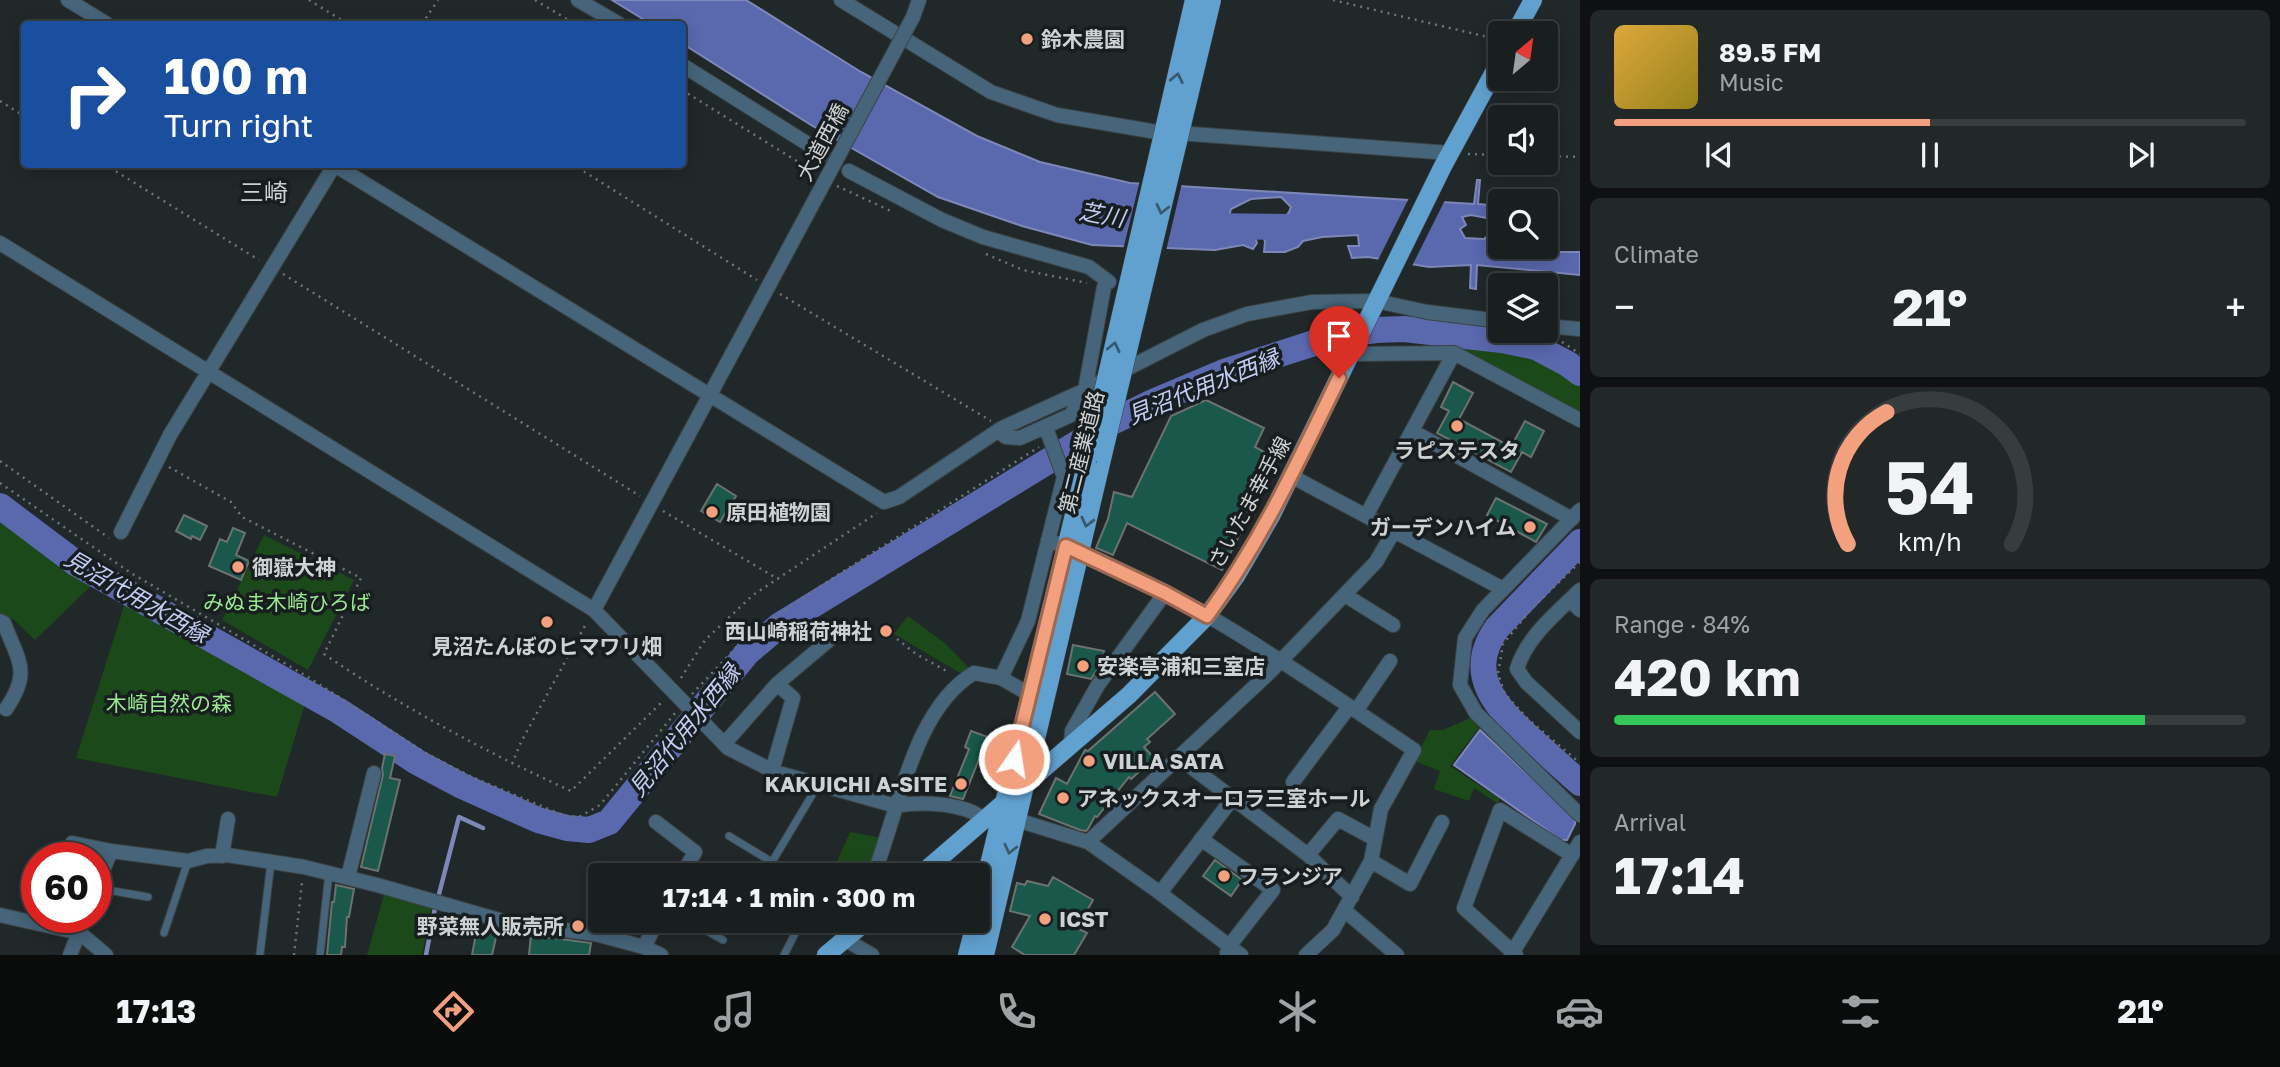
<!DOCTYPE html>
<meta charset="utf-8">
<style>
body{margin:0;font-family:"Golos Text","Noto Sans JP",sans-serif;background:#222728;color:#f1f3f6;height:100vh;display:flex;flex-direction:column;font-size:26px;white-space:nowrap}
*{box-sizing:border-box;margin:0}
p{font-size:23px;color:#9fa2a4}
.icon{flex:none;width:38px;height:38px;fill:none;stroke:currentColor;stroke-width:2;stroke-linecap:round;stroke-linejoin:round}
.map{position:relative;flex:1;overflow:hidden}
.panel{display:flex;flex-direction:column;gap:10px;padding:10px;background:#0e1011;width:700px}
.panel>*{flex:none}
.banner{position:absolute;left:21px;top:21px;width:665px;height:147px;border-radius:7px;box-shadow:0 4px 18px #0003,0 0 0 2px #373c3d;background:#1a4fa0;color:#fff;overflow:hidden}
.needle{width:46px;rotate:29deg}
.fabs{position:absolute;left:1488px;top:21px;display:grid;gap:14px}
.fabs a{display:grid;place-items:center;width:70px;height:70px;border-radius:7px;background:#191e1f;box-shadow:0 4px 18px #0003,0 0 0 2px #373c3d;font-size:35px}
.speed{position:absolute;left:21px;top:842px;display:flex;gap:14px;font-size:35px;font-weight:700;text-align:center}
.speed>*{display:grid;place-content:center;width:91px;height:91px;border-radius:50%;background:#191e1f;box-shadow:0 4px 18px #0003,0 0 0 2px #373c3d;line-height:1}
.speed .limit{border:10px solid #d22;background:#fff;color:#111}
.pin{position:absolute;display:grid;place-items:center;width:60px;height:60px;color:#fff;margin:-72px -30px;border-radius:50% 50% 50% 0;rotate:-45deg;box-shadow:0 0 7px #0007}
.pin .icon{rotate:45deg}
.me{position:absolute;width:77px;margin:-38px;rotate:13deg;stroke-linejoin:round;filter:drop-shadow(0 0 5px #0008)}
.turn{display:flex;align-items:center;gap:24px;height:147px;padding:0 28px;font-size:32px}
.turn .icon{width:91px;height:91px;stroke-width:2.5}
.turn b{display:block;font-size:49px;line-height:60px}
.big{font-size:52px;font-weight:700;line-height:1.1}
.panel .tile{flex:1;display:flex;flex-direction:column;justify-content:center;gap:10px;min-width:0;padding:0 24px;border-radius:10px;background:#222728}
.panel .dial{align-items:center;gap:0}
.dial svg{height:182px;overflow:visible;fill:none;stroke:#373c3d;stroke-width:7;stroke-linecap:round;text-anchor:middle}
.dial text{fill:#f1f3f6;stroke:none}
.song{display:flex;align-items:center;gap:21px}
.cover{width:84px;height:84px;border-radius:10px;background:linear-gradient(135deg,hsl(40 70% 55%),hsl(50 70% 35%))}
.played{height:7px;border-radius:4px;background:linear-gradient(90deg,#f2a07e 50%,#373c3d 50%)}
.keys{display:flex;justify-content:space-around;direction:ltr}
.heat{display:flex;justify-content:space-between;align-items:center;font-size:38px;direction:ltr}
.charge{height:10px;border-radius:5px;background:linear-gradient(90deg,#34c759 84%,#373c3d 0)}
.trip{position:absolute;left:588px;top:863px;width:402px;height:70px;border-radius:7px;background:#191e1f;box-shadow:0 4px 18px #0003,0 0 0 2px #373c3d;font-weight:700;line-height:70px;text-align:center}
.tab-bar{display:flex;height:112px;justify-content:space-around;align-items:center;background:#0a0c0c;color:#9fa2a4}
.tab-bar .icon{width:49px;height:49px}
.tab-bar .current{color:#f2a07e}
.tab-bar b{font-size:32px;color:#f1f3f6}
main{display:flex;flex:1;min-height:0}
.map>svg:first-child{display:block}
.green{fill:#1c4919}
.water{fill:#5a68ae;stroke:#7d88b9;stroke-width:2;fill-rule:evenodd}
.pier{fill:#212829}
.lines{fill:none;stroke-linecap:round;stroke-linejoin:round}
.stream{stroke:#7d88b9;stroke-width:4.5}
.river{stroke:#5a68ae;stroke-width:26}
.building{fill:#19584a;stroke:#6b7270;stroke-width:2}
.lane-casing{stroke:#3d4344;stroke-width:9}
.street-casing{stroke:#3d4344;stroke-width:16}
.primary-casing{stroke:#3d4344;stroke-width:19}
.path{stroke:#707677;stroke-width:2.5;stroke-dasharray:2 5;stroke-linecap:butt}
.lane{stroke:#46647a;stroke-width:7}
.street{stroke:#46647a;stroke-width:14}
.primary{stroke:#61a1cf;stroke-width:18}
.street-bridge-casing{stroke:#3d4344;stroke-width:16;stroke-linecap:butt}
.primary-bridge-casing{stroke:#3d4344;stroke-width:19;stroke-linecap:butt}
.street-bridge{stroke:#46647a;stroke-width:14}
.primary-bridge{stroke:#61a1cf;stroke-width:18}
.oneway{stroke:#39596e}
.route-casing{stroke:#9d6852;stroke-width:18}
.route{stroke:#f2a07e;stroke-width:12}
.poi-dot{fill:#f2a07e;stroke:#181e1f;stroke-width:2.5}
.labels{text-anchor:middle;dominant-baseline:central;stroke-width:7;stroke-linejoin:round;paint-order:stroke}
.poi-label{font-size:21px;font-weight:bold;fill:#ced2d3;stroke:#181e1f;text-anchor:start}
.street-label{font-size:21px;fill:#ced2d3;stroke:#181e1f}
.park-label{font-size:21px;fill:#9ae992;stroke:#181e1f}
.water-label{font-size:23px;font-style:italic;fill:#c2ccf4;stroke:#181e1f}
.quarter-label{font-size:24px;fill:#ced2d3;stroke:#181e1f}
</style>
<main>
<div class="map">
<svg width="1580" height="955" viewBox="0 0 1580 955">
<rect width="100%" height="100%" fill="#212829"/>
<path class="green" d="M 1459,342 C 1505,348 1544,350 1580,381 L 1580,413 L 1458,346 Z
M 0,512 L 82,573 L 223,651 L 306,700 L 277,797 L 76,758 L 125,603 L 92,585 L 35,640 L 13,619 L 0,616 Z
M 264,535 L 354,580 L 308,670 L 222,620 Z
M 908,616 L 946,644 L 970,669 L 962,674 L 894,634 Z
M 1470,718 L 1479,728 L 1450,766 L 1500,799 L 1497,803 L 1474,788 L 1469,801 L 1434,789 L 1440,771 L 1414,761 L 1430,730 L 1443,730 Z
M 850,832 L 882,838 L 868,875 L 831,875 Z
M 384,895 L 432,907 L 422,955 L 367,955 Z"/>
<path class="water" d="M 612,0 L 746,0 L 861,72 L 977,136 L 1040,162 L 1130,183 L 1474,204 L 1477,180 L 1480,180 L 1478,204 L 1500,206 L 1500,214 L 1493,210 L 1486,218 L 1471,215 L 1462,217 L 1466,225 L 1460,229 L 1465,238 L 1484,239 L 1491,233 L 1490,225 L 1496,223 L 1500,227 L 1500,238 L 1493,239 L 1500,242 L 1500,247 L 1528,247 L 1536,252 L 1580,252 L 1580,275 L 1477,265 L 1476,289 L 1470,288 L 1471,265 L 1429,267 L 1368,257 L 1352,258 L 1348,246 L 1359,246 L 1358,235 L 1322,237 L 1303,241 L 1298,247 L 1285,252 L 1264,252 L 1265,242 L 1263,235 L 1254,234 L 1257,243 L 1253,249 L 1243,245 L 1215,250 L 1092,245 L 1022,226 L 938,197 L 811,125 L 683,44 L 682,24 L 651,24 ZM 1281,197 L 1291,207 C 1286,227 1259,226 1241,231 L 1238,222 L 1229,216 L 1231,209 L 1251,199 Z
M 1480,730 L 1575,818 L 1575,824 L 1567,840 L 1561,840 L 1454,765 Z"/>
<path class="pier" d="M 1140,180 L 1182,183 L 1166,251 L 1123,250 Z
M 1410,196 L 1446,198 L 1411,268 L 1377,262 Z"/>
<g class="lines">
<path class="stream" d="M 438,898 L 459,817 L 483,828
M 426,955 L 435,908"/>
<path class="river" d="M 1202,226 L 1293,227
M 0,506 L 77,564 L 339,711 L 417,762 L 462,786 L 538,820 L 567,828 L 589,830 L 609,822 L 747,653 L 780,625 L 1112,422 L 1153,402 L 1224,372 L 1339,335 L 1376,330 L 1404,329 L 1502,340 L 1536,347 L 1568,364 L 1580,373
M 1580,542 L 1497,628 C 1464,675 1497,708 1531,739 C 1548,754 1564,769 1580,783"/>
</g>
<path class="building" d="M 1453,382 L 1473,393 L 1459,419 L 1511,447 L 1525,421 L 1544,431 L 1531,457 L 1522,452 L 1511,472 L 1437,433 L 1449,411 L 1441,407 Z
M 1206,400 L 1264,428 L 1255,447 L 1277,459 L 1222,570 L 1127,523 L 1113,555 L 1096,548 L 1108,519 L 1114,492 L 1132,497 L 1171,416 Z
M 717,484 L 736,496 L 720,522 L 701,511 Z
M 1496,498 L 1547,524 L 1536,542 L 1487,515 Z
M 184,515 L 207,526 L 200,540 L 192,536 L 191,539 L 176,531 Z
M 233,528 L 245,533 L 236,555 L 249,561 L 241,580 L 209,566 L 220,539 L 227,542 Z
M 1073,645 L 1104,651 L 1102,663 L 1091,679 L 1067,674 Z
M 1155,692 L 1175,714 L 1147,739 L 1150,742 L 1144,747 L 1154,758 L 1131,779 L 1129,777 L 1097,817 L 1095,816 L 1088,829 L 1086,831 L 1080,830 L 1039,814 L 1056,778 L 1067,784 L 1085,750 L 1088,751 Z
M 971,731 L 988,737 L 963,799 L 950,796 L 969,749 L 965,747 Z
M 385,754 L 395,756 L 390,778 L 400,780 L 378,871 L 361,867 L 383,775 L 382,768 Z
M 1215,860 L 1242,880 L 1231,896 L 1203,876 Z
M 1053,877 L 1093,900 L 1077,928 L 1087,933 L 1074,955 L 1025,955 L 1012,947 L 1030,916 L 1010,911 L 1017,883 L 1025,885 L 1027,881 L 1048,886 Z
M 336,885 L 354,889 L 349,917 L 347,917 L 345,947 L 342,947 L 341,955 L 327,955 L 332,902 L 334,902 Z
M 477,929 L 497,933 L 492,955 L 472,955 Z
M 531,935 L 591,943 L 589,955 L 529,955 Z"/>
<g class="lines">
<defs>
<path id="lane" d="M 729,836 L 772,862
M 793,875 L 772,862 L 818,785
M 96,888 L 148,897
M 688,920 L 723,940
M 823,920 L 851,934
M 164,933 L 188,861
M 260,954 L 271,862
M 320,955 L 329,873
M 784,955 L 802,920"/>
<path id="street" d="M 68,0 L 107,24
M 578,0 L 619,24
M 841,0 L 991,92 L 1057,115 L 1151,131 L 1450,153
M 913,17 L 919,0
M 682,65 L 824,154
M 333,164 L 884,502 L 899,497 L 1002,428 L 1085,390 L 1203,330 L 1247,314 L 1312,302 L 1376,301 L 1427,312 L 1500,321
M 849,171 L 942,220 L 983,237 L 1089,267 L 1109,282
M 0,243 L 594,610 L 728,748 L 775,772 L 896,806 C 919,801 966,803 983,819
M 1545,326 L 1580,329
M 1351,354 L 1454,353 L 1580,420
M 998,431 L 1006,437 L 1020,438 L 1071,415 L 1085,390 L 1104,287
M 1412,431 L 1572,519
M 1291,476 L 1503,589
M 1580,510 L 1483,610 L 1465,638 L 1460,685 L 1476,713 L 1580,815
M 1366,516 L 1454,353
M 121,532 L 170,435 L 335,164
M 1048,540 C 1181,587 1298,672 1414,750 L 1381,809 L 1371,861 L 1333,930 L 1306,955
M 1580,590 C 1558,612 1526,637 1517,669 L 1526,682 L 1580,732
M 1345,595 L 1393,625
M 1570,600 L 1580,610
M 594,610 L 768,287
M 0,621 L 4,623 C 18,661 32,671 6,709
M 1001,678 L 1029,694
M 1356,711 L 1390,661
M 725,743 L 777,684 L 835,635
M 1071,744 L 1072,731 L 1098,685 L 1165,593
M 1178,757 L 1308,855 L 1352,897
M 772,771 L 793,698 L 777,684
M 1293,782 L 1349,707
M 1017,820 L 1088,842 L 1156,890 L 1241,955
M 656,822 L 695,852 L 682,875
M 1201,839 L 1273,890 L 1230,945 L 1227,953
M 1088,842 L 1271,671 L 1376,562 L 1394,531
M 1308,855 L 1338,819 L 1375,839
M 222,856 L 228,819
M 69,858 L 72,843 L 111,851
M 1371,861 L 1410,884 L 1442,822
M 873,875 C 880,860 884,844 889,829 C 906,776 924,703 974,673 L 1001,678 L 1028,621 L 1064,477 L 1046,428
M 348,877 L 374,773
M 96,887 L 111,851 L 188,861 L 207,856 L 227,855 L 304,867 L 377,885 L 510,923 L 595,934 L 644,947 L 661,955
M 1160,893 L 1233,798
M 1344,910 L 1397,955
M 0,915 L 80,933 L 106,955
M 846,940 L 872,955
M 644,947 L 658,920
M 70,955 L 85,917
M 1511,955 L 1580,842
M 1516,955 L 1464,908 L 1500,810 L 1572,855"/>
<path id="primary" d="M 1515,33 L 1533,0
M 920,875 L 1129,695 L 1207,616 L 1236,576 L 1271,516 L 1443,166 L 1500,61
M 978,910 L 1087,461
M 826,955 L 868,920
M 967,955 L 976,920
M 985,955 L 1103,455"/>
</defs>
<use href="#lane" class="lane-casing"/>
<use href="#street" class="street-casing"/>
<use href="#primary" class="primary-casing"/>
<path class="path" d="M 309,0 L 348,24
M 535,0 L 575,24
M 1333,0 L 1500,40
M 422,24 L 438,0
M 682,90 L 813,171
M 0,101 L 24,116
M 1468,154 L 1500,155
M 1545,156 L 1580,157
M 104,164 L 259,260
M 572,164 L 757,280
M 837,186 L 891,211
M 986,254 L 1023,270 L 1087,283
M 283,274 L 640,496
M 780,294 L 991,421
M 1562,342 L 1580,354
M 0,461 L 109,538
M 169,467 L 231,502 L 242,517 L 361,578 L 324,654 C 400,706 488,753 571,791 L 664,700
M 0,483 L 131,573 L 308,677 L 427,754 L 472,777 L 565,816 L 579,817 L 600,805 L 676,712
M 663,511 L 778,579
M 1580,562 L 1532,608 L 1503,644 L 1498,674 L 1505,694 L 1528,719 L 1580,763
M 897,639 L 916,654 L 950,673
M 681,678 L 705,640 L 753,595 L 877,513
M 692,694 L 748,635 L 836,576 L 1039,447
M 512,764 L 521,742 L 587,622
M 294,955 L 302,882"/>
<use href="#lane" class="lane"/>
<use href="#street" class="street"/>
<use href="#primary" class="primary"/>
<defs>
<path id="street-bridge" d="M 768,287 L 913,17"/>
<path id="primary-bridge" d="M 1103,455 L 1212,0
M 1087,461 L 1194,0"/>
</defs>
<use href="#street-bridge" class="street-bridge-casing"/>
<use href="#primary-bridge" class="primary-bridge-casing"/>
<use href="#street-bridge" class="street-bridge"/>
<use href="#primary-bridge" class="primary-bridge"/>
</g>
<defs><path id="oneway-chevron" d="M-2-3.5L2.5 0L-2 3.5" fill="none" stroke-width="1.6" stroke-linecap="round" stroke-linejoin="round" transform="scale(1.75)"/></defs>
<g class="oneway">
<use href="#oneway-chevron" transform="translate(1177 78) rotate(-78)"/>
<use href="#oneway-chevron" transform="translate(1162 209) rotate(103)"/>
<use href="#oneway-chevron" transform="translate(1114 347) rotate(-77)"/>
<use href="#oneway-chevron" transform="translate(1087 522) rotate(104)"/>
<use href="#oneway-chevron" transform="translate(1010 849) rotate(103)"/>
</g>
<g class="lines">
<defs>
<path id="route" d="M 1014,759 L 1066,546 L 1165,593 L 1207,616 C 1261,542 1299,460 1339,378"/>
</defs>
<use href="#route" class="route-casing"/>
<use href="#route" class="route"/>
</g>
<g class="poi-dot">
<circle cx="1027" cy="39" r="7"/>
<circle cx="1457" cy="426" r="7"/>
<circle cx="712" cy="512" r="7"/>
<circle cx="1530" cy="527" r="7"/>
<circle cx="238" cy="567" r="7"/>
<circle cx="547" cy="622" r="7"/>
<circle cx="886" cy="631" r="7"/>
<circle cx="1083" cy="666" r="7"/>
<circle cx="1089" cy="761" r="7"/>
<circle cx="961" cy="784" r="7"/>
<circle cx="1063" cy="798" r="7"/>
<circle cx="1224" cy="876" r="7"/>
<circle cx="1045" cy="919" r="7"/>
<circle cx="578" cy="926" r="7"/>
</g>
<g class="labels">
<g class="poi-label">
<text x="1041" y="39">鈴木農園</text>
<text x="1457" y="450" text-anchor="middle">ラピステスタ</text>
<text x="726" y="512">原田植物園</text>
<text x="1516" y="527" text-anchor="end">ガーデンハイム</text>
<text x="252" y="567">御嶽大神</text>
<text x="872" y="631" text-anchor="end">西山崎稲荷神社</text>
<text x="547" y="646" text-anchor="middle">見沼たんぼのヒマワリ畑</text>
<text x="1097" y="666">安楽亭浦和三室店</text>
<text x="1103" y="761">VILLA SATA</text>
<text x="947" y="784" text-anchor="end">KAKUICHI A-SITE</text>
<text x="1077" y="798">アネックスオーロラ三室ホール</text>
<text x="1238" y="876">フランジア</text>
<text x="1059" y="919">ICST</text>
<text x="564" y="926" text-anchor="end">野菜無人販売所</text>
</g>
<g class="street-label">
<text transform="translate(822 142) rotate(-62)">大道西橋</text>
<text transform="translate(1081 452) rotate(-76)">第二産業道路</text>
<text transform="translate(1249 502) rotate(-61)">さいたま幸手線</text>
</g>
<g class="park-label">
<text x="287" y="602">みぬま木崎ひろば</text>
<text x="169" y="703">木崎自然の森</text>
</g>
<g class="water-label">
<text transform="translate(1102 214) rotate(10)">芝川</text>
<text transform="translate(1203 386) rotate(-22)">見沼代用水西縁</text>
<text transform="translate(137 596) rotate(30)">見沼代用水西縁</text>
<text transform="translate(684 730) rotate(-51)">見沼代用水西縁</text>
</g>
<g class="quarter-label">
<text x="264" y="191">三崎</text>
</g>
</g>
</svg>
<div class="fabs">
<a><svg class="needle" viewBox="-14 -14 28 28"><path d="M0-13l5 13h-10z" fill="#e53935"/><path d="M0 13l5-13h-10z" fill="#9fa2a4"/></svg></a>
<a><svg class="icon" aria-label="sound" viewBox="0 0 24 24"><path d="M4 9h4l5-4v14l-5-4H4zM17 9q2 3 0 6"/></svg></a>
<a><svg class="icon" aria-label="search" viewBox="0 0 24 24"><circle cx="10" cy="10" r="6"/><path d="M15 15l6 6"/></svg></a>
<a><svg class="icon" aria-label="layers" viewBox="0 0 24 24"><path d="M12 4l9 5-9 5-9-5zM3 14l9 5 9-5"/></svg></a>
</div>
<div class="speed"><div class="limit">60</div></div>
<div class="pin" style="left:1339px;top:378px;background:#d93025"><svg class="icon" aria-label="arrive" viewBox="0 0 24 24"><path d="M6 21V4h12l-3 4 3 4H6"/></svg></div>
<svg class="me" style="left:1014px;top:759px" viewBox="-20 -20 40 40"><circle r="17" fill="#f2a07e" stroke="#fff" stroke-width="3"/><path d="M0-11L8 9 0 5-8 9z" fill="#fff"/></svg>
<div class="trip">17:14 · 1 min · 300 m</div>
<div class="banner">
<div class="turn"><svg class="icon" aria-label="right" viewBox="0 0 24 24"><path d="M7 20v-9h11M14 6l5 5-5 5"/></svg><div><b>100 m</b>Turn right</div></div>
</div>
</div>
<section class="panel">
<div class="tile">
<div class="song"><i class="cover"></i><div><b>89.5 FM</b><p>Music</p></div></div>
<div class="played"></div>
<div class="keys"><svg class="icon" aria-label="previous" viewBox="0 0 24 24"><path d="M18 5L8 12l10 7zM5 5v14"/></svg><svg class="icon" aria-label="pause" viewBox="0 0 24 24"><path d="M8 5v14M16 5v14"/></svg><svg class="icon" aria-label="next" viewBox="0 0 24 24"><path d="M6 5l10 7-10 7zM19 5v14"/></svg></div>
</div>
<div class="tile"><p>Climate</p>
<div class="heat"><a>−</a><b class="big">21°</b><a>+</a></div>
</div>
<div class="tile dial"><svg viewBox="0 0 100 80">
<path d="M14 69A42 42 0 1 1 86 69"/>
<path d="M14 69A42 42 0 0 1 31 11" stroke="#f2a07e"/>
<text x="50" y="56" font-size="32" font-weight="700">54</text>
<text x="50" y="72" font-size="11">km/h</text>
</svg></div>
<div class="tile"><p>Range · 84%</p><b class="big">420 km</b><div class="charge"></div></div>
<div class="tile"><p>Arrival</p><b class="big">17:14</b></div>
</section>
</main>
<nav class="tab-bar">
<b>17:13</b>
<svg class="icon current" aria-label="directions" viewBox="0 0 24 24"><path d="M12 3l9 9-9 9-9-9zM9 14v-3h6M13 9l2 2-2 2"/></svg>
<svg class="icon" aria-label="music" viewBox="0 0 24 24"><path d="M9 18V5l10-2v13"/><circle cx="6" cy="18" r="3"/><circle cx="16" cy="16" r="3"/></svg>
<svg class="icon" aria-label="phone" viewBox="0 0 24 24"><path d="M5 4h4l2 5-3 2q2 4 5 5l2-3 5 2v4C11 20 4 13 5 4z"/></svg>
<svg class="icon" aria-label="climate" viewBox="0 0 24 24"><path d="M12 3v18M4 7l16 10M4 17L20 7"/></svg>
<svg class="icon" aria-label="car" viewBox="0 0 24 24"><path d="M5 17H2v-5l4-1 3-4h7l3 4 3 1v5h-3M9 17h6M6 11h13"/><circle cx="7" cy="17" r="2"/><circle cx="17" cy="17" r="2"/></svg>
<svg class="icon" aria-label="filters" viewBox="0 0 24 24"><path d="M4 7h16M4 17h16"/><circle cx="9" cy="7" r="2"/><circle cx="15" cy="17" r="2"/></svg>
<b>21°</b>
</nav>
